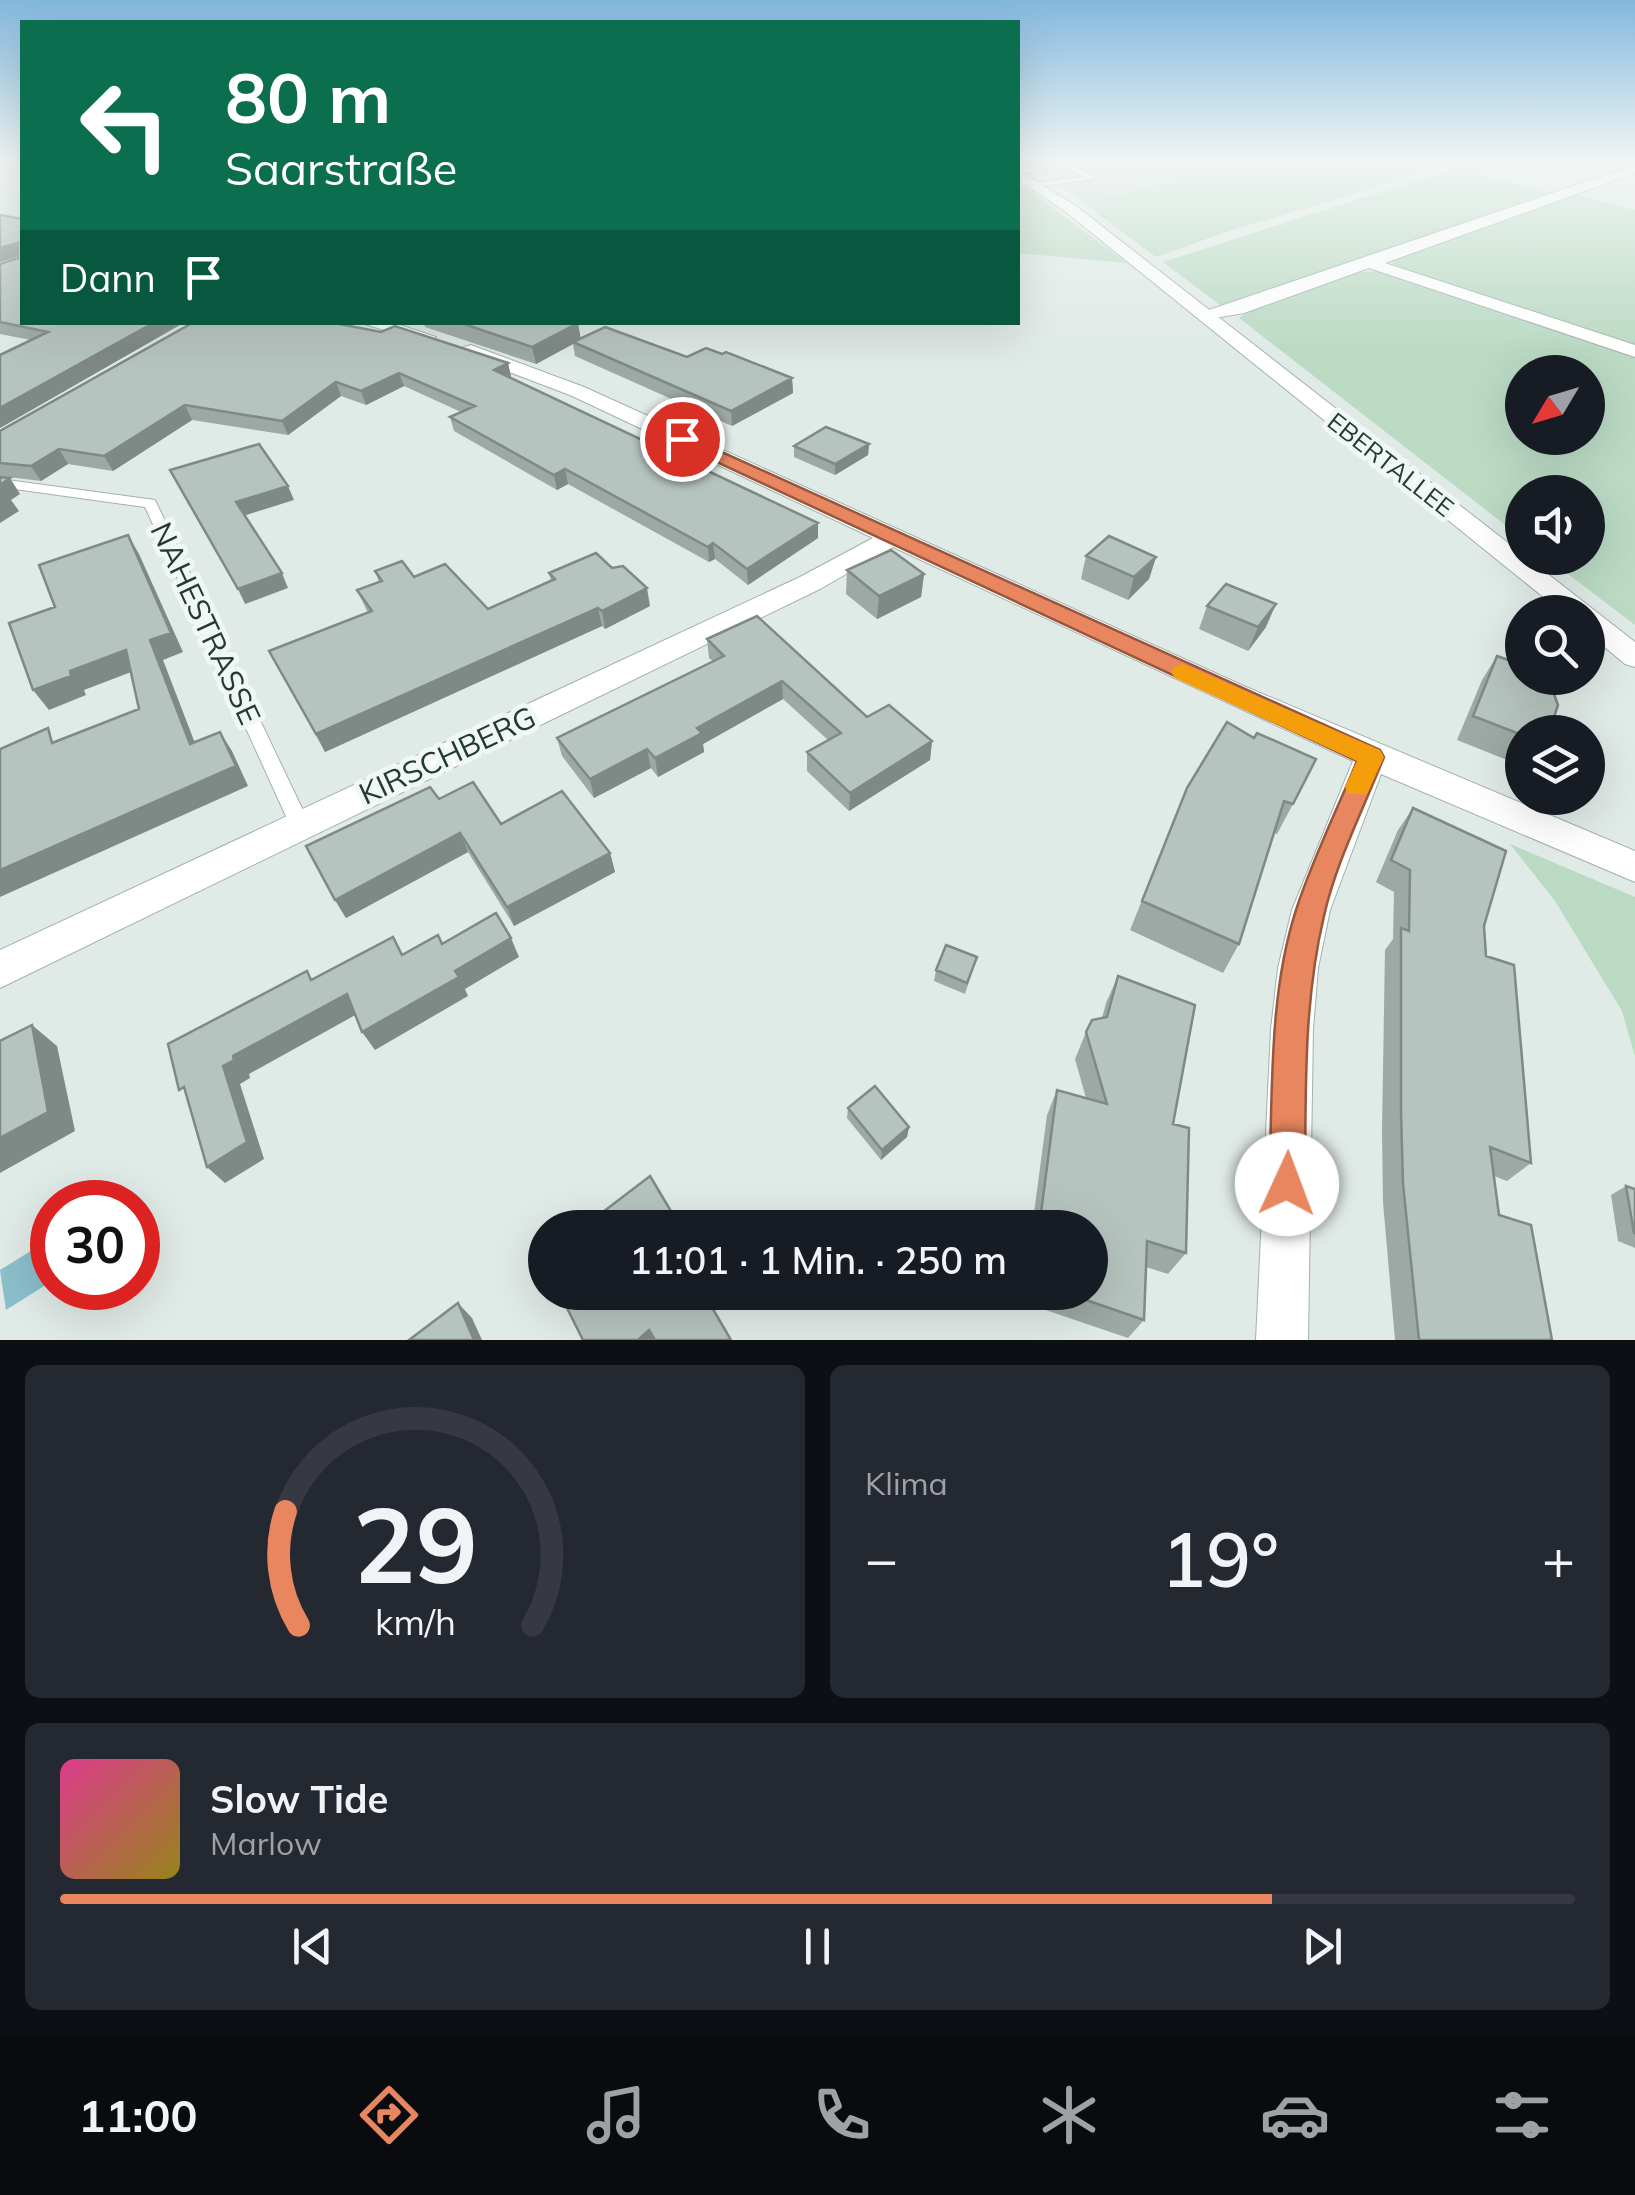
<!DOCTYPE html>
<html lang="de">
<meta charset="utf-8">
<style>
body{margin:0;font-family:Mulish,sans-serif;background:#242831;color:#f1f3f6;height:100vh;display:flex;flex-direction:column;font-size:38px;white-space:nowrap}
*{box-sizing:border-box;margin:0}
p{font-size:32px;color:#9ea1a6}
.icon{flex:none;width:55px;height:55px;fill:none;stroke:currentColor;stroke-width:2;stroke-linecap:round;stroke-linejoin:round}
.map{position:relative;height:1340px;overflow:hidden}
.panel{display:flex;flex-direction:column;gap:25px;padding:25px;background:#0d0f14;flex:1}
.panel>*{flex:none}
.guide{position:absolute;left:20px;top:20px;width:1000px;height:305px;border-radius:0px;box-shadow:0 10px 40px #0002;background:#0b6e4f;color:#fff;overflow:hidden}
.needle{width:65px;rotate:232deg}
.controls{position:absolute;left:1505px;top:355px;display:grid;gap:20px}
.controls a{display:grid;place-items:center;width:100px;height:100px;border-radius:50%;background:#171b24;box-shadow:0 10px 40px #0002;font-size:50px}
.speed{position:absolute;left:30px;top:1180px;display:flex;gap:20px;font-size:50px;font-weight:700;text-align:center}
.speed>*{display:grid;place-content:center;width:130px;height:130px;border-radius:50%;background:#171b24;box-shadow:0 10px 40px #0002;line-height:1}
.speed .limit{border:15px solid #d22;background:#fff;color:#111}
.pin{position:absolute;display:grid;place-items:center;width:85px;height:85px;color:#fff;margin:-42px;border:5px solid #fff;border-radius:50%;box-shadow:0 2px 10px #0007}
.me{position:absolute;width:110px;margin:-55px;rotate:2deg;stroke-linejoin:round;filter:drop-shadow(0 0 8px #0008)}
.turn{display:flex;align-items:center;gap:35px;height:210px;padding:0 40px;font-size:45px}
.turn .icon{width:130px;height:130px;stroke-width:2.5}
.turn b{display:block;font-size:70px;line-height:85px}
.then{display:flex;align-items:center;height:95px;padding:0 40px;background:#0003;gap:20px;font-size:38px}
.big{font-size:75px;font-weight:600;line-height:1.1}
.panel .tile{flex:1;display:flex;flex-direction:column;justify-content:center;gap:15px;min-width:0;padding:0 35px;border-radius:15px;background:#242831}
.panel .dial{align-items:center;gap:0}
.dial svg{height:260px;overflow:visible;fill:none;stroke:#363941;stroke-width:7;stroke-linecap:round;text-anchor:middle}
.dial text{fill:#f1f3f6;stroke:none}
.song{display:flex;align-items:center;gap:30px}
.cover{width:120px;height:120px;border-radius:15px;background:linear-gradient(135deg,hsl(330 70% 55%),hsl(50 70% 35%))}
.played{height:10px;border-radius:5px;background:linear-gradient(90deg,#e8865f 80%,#363941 80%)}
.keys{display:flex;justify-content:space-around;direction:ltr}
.heat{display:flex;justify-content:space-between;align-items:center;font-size:55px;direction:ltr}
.panel .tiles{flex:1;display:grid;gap:25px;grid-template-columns:1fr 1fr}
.tile:last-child{grid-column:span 2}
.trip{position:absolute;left:528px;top:1210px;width:580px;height:100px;border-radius:50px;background:#171b24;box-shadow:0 10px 40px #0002;font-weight:600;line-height:100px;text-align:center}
.dock{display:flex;height:160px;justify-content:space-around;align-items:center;background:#090b0e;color:#9ea1a6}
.dock .icon{width:70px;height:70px}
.dock .on{color:#e8865f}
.dock b{font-size:45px;color:#f1f3f6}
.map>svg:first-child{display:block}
.built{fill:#ced9d5}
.green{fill:#badac4;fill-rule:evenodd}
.water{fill:#8bbfcc}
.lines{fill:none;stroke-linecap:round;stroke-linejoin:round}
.service-casing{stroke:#a3b1ad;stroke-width:2}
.minor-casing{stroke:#a3b1ad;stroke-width:2}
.tertiary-casing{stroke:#a3b1ad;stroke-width:2}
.service{fill:#fff;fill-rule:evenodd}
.minor{fill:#fff;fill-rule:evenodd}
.tertiary{fill:#fff;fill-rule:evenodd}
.wall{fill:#9da9a4}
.shaded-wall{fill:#7f8986}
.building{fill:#b6c4bf;stroke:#7f8986;stroke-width:2.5}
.route{fill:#e8865f;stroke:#97573e;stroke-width:2.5}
.slow{fill:#f59e0b}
.labels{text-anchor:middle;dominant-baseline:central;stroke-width:10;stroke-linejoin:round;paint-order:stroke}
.far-street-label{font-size:25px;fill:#223934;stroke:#f0f7f4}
.street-label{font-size:30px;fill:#223934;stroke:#f0f7f4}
</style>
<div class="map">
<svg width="1635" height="1340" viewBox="0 0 1635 1340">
<rect width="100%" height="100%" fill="#e0eae6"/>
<path class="built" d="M 1018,162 L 1241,162 L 1242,163 L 1085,204 L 1059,183 Z"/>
<path class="green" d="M 1241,162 L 1459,162 L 1226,232 L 1156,257 L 1085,204 Z
M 1474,162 L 1513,162 L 1477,174 L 1551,192 L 1232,304 L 1220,305 L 1163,262 Z
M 1018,185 L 1034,194 L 1127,263 L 1018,253 Z
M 1576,195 L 1635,210 L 1635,347 L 1402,270 L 1393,264 L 1392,258 Z
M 1378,271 L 1635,355 L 1635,625 L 1547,558 L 1588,558 L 1588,492 L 1522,492 L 1522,538 L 1239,318 L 1247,312 L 1360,272 ZM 1522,372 L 1588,372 L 1588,438 L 1522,438 Z
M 1510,844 L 1635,897 L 1635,1056 L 1622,1011 L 1555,901 Z"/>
<path class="water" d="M 52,1238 L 52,1281 L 6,1310 L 0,1270 Z"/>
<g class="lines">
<defs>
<path id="service" d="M 1067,162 L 1096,178 L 1037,187 L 1034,183 L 1084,177 L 1064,166 L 1018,174 L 1018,170 Z
M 0,479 L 155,500 L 310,825 L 307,831 L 300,833 L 293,831 L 290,825 L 145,507 L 0,487 Z"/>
<path id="minor" d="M 1635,165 L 1635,173 L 1385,263 L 1635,345 L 1635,357 L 1369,268 L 1244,313 L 1203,320 L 1194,315 Z
M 0,251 L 22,255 L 22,265 L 0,261 Z
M 358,322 L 391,322 L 436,337 L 427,343 Z
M 471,345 L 584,387 L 1246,687 L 1635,851 L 1635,882 L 1381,774 L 1330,910 L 1318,968 L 1313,1029 L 1308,1340 L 1256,1340 L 1271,1029 L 1278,968 L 1292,910 L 1353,761 L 893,547 L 820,589 L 0,988 L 0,950 L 800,577 L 873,538 L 570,395 L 464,355 L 464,347 Z"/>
<path id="tertiary" d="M 1018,170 L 1076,206 L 1635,642 L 1635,667 L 1625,664 L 1588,633 L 1588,612 L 1562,612 L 1066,212 L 1018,180 Z"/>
</defs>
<use href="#service" class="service-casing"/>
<use href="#minor" class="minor-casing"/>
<use href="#tertiary" class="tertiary-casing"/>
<use href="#service" class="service"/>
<use href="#minor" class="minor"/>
<use href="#tertiary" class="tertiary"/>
</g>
<path class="wall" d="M 22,219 L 22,322 L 185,322 L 0,428 L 0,355 L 31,340 L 0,334 L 0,264 L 18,257 L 0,262 Z
M 194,322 L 508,363 L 511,377 L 510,377 L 818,538 L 748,585 L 715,559 L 709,562 L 568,484 L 557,490 L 454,431 L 450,417 L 461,412 L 404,386 L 366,405 L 341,396 L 288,435 L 192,420 L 113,471 L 68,464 L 41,481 L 0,476 L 0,431 Z
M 424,322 L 575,322 L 578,323 L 580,338 L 687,357 L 722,354 L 792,378 L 793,393 L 732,426 L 575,356 L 573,344 L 536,364 L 425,327 Z
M 869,444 L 868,455 L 835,475 L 794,457 L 794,446 Z
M 1086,556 L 1156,557 L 1149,579 L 1128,600 L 1081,579 Z
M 847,570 L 924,574 L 921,597 L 877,619 L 846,594 Z
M 375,571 L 414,577 L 488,609 L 551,581 L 549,573 L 650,606 L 605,629 L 602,626 L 325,752 L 269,651 L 368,613 L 357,590 L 379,582 Z
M 1207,606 L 1266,627 L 1248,651 L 1199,629 Z
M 707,639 L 867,717 L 932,741 L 930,760 L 849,811 L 807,771 L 807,752 L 828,740 L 783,699 L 703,744 L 704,752 L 658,777 L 651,768 L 594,798 L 562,756 L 557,738 L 713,661 L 709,658 Z
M 1497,656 L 1522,732 L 1522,766 L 1457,740 L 1482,680 Z
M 1227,722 L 1293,804 L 1277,834 L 1274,833 L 1239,944 L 1223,973 L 1130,930 L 1187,788 Z
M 439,799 L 501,824 L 610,853 L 615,872 L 514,926 L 468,852 L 346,918 L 335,900 Z
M 1413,808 L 1484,926 L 1486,956 L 1531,1163 L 1507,1181 L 1494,1176 L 1499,1215 L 1552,1340 L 1395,1340 L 1383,1202 L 1382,1131 L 1385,950 L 1393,939 L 1394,892 L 1376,882 L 1398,830 Z
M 977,957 L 965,994 L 934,981 L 936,970 Z
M 1118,976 L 1173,1124 L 1186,1253 L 1168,1274 L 1146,1267 L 1144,1320 L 1128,1338 L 1022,1302 L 1024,1292 L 1090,1292 L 1090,1228 L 1032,1228 L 1047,1115 L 1057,1090 L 1086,1098 L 1075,1059 L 1086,1032 L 1102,1018 L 1106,1003 Z
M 848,1108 L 909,1127 L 907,1137 L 881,1160 L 847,1118 Z
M 1626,1186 L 1635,1189 L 1635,1248 L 1618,1241 L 1611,1195 Z"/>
<path class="shaded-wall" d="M 18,243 L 22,255 L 0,262 L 0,248 Z
M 155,322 L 185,322 L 0,428 L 0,408 Z
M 578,323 L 581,340 L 573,342 L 573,344 L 536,364 L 532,347 Z
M 508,363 L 511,377 L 497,384 L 494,370 Z
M 399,373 L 404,386 L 366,405 L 361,391 Z
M 792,378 L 793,393 L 732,426 L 731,411 Z
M 336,382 L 341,396 L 288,435 L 282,421 Z
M 185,405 L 192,420 L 113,471 L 104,456 Z
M 869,444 L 868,455 L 835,475 L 835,464 Z
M 59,449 L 68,464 L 41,481 L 31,466 Z
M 565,469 L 568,484 L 557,490 L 554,475 Z
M 10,478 L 20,494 L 11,500 L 19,511 L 0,523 L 0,485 Z
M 288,486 L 294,500 L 243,516 L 236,502 Z
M 818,523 L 818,538 L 748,585 L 747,569 Z
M 128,535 L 139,554 L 183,652 L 163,660 L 203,764 L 190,744 L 150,640 Z
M 713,543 L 715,559 L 709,562 L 708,547 Z
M 1156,557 L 1149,579 L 1128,600 L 1134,577 Z
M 282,573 L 288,588 L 245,604 L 238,589 Z
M 924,574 L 921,597 L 877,619 L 879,596 Z
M 647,588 L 650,606 L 605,629 L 602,611 Z
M 1276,604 L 1266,627 L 1248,651 L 1258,627 Z
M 598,608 L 602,626 L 325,752 L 316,734 Z
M 126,650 L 139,669 L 84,690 L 86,695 L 49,710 L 33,690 L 70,671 Z
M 782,681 L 783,699 L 703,744 L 704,752 L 658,777 L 655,758 L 697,728 Z
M 220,732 L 232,751 L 248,786 L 0,897 L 0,870 Z
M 932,741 L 930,760 L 849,811 L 850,793 Z
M 647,749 L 651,768 L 594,798 L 590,779 Z
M 460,833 L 468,852 L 346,918 L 335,900 Z
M 610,853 L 615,872 L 514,926 L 507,907 Z
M 511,938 L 519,957 L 465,989 L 468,996 L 375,1050 L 362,1032 L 455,971 Z
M 347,994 L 359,1013 L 249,1074 L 250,1078 L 240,1084 L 264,1159 L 225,1183 L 207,1167 L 223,1066 L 233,1056 Z
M 32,1025 L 57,1046 L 75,1131 L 0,1173 L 0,1138 Z
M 909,1127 L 907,1137 L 881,1160 L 882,1150 Z
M 702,1292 L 715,1292 L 715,1293 L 705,1302 Z
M 458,1303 L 472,1318 L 482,1340 L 474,1340 Z
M 649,1330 L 654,1340 L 638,1340 Z"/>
<path class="building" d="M 0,215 L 22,219 L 22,322 L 155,322 L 0,408 L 0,355 L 48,332 L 0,322 L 0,264 L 18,258 L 18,243 L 0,248 Z
M 194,322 L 329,322 L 381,332 L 395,326 L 508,363 L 494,370 L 818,523 L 747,569 L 713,543 L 708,547 L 565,469 L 554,475 L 450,417 L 475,406 L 399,373 L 361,391 L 336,382 L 282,421 L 185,405 L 104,456 L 59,449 L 31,466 L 0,463 L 0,431 Z
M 458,322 L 575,322 L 578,323 L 532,347 Z
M 605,327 L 687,357 L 706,348 L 722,354 L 726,352 L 792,378 L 731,411 L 573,342 Z
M 826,427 L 869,444 L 835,464 L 794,446 Z
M 259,444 L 288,486 L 236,502 L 282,573 L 238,589 L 170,470 Z
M 0,477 L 10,478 L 0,485 Z
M 128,535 L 171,633 L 150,640 L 190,744 L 220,732 L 236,766 L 0,870 L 0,749 L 48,728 L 52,743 L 139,709 L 126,650 L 70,671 L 71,676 L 33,690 L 9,623 L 55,607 L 39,565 Z
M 1109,536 L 1156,557 L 1134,577 L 1086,556 Z
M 891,550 L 924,574 L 879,596 L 847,570 Z
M 596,553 L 612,568 L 623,566 L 647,588 L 602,611 L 598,608 L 316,734 L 269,651 L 372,611 L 357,590 L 382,581 L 375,571 L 402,561 L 414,577 L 445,564 L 488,609 L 555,579 L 549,573 Z
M 1226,584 L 1276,604 L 1258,627 L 1207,606 Z
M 757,616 L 867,717 L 889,705 L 932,741 L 850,793 L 807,752 L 841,733 L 782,681 L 697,728 L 702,733 L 655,758 L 647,749 L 590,779 L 557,738 L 724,656 L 707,639 Z
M 1497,656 L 1522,665 L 1522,678 L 1542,678 L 1550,683 L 1558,705 L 1549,732 L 1522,732 L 1522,735 L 1473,716 Z
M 1227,722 L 1254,738 L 1257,733 L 1316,759 L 1293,804 L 1284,801 L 1239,944 L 1142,901 L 1187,788 Z
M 473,782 L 501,824 L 562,791 L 610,853 L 507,907 L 460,833 L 335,900 L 306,846 L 430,787 L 439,799 Z
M 1413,808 L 1506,851 L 1484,926 L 1486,956 L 1514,965 L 1531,1163 L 1490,1147 L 1499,1215 L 1531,1225 L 1552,1340 L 1419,1340 L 1403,1184 L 1401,1112 L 1401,928 L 1409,931 L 1410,870 L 1391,860 Z
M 496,913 L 511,938 L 455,971 L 459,977 L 362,1032 L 347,994 L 233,1056 L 234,1060 L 223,1066 L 247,1142 L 207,1167 L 184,1087 L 179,1090 L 168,1044 L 307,971 L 311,980 L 393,937 L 402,955 L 438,935 L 442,944 Z
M 946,945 L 977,957 L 967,983 L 936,970 Z
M 1118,976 L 1195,1005 L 1173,1124 L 1189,1128 L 1186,1253 L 1147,1241 L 1144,1320 L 1063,1292 L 1090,1292 L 1090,1228 L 1039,1228 L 1057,1090 L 1107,1104 L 1086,1032 L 1092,1020 L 1107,1017 Z
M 32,1025 L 48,1112 L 0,1138 L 0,1041 Z
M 875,1086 L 909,1127 L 882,1150 L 848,1108 Z
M 650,1176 L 681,1228 L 582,1228 Z
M 1626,1186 L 1635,1189 L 1635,1233 L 1634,1233 Z
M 559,1292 L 703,1292 L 731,1340 L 655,1340 L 649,1330 L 638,1340 L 583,1340 Z
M 458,1303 L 474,1340 L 409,1340 Z"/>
<linearGradient id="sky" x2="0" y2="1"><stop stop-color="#83b8dd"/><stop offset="0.46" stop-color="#f1f6f4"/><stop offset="1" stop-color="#f1f6f4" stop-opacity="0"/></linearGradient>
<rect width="1635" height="350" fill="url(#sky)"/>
<path class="route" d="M 682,434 L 1380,750 L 1384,757 C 1364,808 1336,862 1324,916 C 1303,1004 1306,1094 1305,1184 L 1299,1197 L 1287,1202 L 1274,1197 L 1269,1184 C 1273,1094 1268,997 1296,910 C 1312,860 1337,810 1357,761 L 676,443 L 676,436 Z"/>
<path class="slow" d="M 1183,664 L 1380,750 L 1384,757 L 1367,794 L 1348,794 L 1345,787 L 1357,761 L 1175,678 L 1171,672 L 1175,667 Z"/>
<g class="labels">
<g class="far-street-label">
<text transform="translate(1391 464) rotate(38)">EBERTALLEE</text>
</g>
<g class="street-label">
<text transform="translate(206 623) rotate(65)">NAHESTRASSE</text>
<text transform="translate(447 755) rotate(-25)">KIRSCHBERG</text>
</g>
</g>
</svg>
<div class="controls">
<a><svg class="needle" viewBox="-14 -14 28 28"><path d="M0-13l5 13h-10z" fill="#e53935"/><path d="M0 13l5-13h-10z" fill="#9ea1a6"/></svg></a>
<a><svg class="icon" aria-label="sound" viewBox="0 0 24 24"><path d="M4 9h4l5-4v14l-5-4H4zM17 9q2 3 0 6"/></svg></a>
<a><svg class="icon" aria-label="search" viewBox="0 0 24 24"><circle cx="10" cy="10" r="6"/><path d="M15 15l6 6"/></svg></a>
<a><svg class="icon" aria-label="layers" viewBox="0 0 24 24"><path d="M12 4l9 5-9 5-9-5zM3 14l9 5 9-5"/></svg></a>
</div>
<div class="speed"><div class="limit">30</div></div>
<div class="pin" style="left:682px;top:439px;background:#d93025"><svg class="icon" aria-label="arrive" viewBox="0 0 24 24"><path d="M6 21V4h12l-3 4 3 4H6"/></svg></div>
<svg class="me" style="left:1287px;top:1184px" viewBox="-20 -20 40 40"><circle r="19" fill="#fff"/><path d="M0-13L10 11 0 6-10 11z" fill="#e8865f"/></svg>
<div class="trip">11:01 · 1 Min. · 250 m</div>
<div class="guide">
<div class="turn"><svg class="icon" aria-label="left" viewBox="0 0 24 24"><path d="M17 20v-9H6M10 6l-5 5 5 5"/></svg><div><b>80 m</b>Saarstraße</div></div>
<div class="then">Dann<svg class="icon" aria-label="arrive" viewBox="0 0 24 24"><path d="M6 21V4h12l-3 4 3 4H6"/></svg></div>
</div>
</div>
<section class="panel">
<div class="tiles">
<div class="tile dial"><svg viewBox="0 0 100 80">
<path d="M14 69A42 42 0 1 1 86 69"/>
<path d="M14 69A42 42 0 0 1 10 34" stroke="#e8865f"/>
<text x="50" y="56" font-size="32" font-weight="700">29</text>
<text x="50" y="72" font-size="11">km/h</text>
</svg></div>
<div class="tile"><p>Klima</p>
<div class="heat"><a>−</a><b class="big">19°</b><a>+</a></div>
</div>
<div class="tile">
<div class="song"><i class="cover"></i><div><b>Slow Tide</b><p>Marlow</p></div></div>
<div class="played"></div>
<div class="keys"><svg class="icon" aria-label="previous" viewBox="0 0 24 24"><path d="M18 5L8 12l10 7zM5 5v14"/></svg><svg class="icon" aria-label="pause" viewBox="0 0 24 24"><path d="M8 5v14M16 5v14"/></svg><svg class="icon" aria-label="next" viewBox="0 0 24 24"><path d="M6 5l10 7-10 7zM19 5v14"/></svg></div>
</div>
</div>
</section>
<nav class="dock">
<b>11:00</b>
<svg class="icon on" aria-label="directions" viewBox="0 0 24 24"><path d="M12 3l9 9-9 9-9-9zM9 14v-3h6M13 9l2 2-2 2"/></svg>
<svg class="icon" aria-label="music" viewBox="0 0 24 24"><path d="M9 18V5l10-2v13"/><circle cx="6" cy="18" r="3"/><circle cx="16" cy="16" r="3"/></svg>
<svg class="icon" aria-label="phone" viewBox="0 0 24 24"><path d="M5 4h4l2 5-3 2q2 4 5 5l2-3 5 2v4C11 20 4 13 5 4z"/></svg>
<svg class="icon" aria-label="climate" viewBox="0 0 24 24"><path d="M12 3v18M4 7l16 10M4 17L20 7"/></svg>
<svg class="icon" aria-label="car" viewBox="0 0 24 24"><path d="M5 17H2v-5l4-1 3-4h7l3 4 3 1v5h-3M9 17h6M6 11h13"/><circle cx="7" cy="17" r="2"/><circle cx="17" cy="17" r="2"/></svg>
<svg class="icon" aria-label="filters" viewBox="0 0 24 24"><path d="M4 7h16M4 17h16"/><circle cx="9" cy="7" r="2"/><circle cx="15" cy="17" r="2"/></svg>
</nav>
